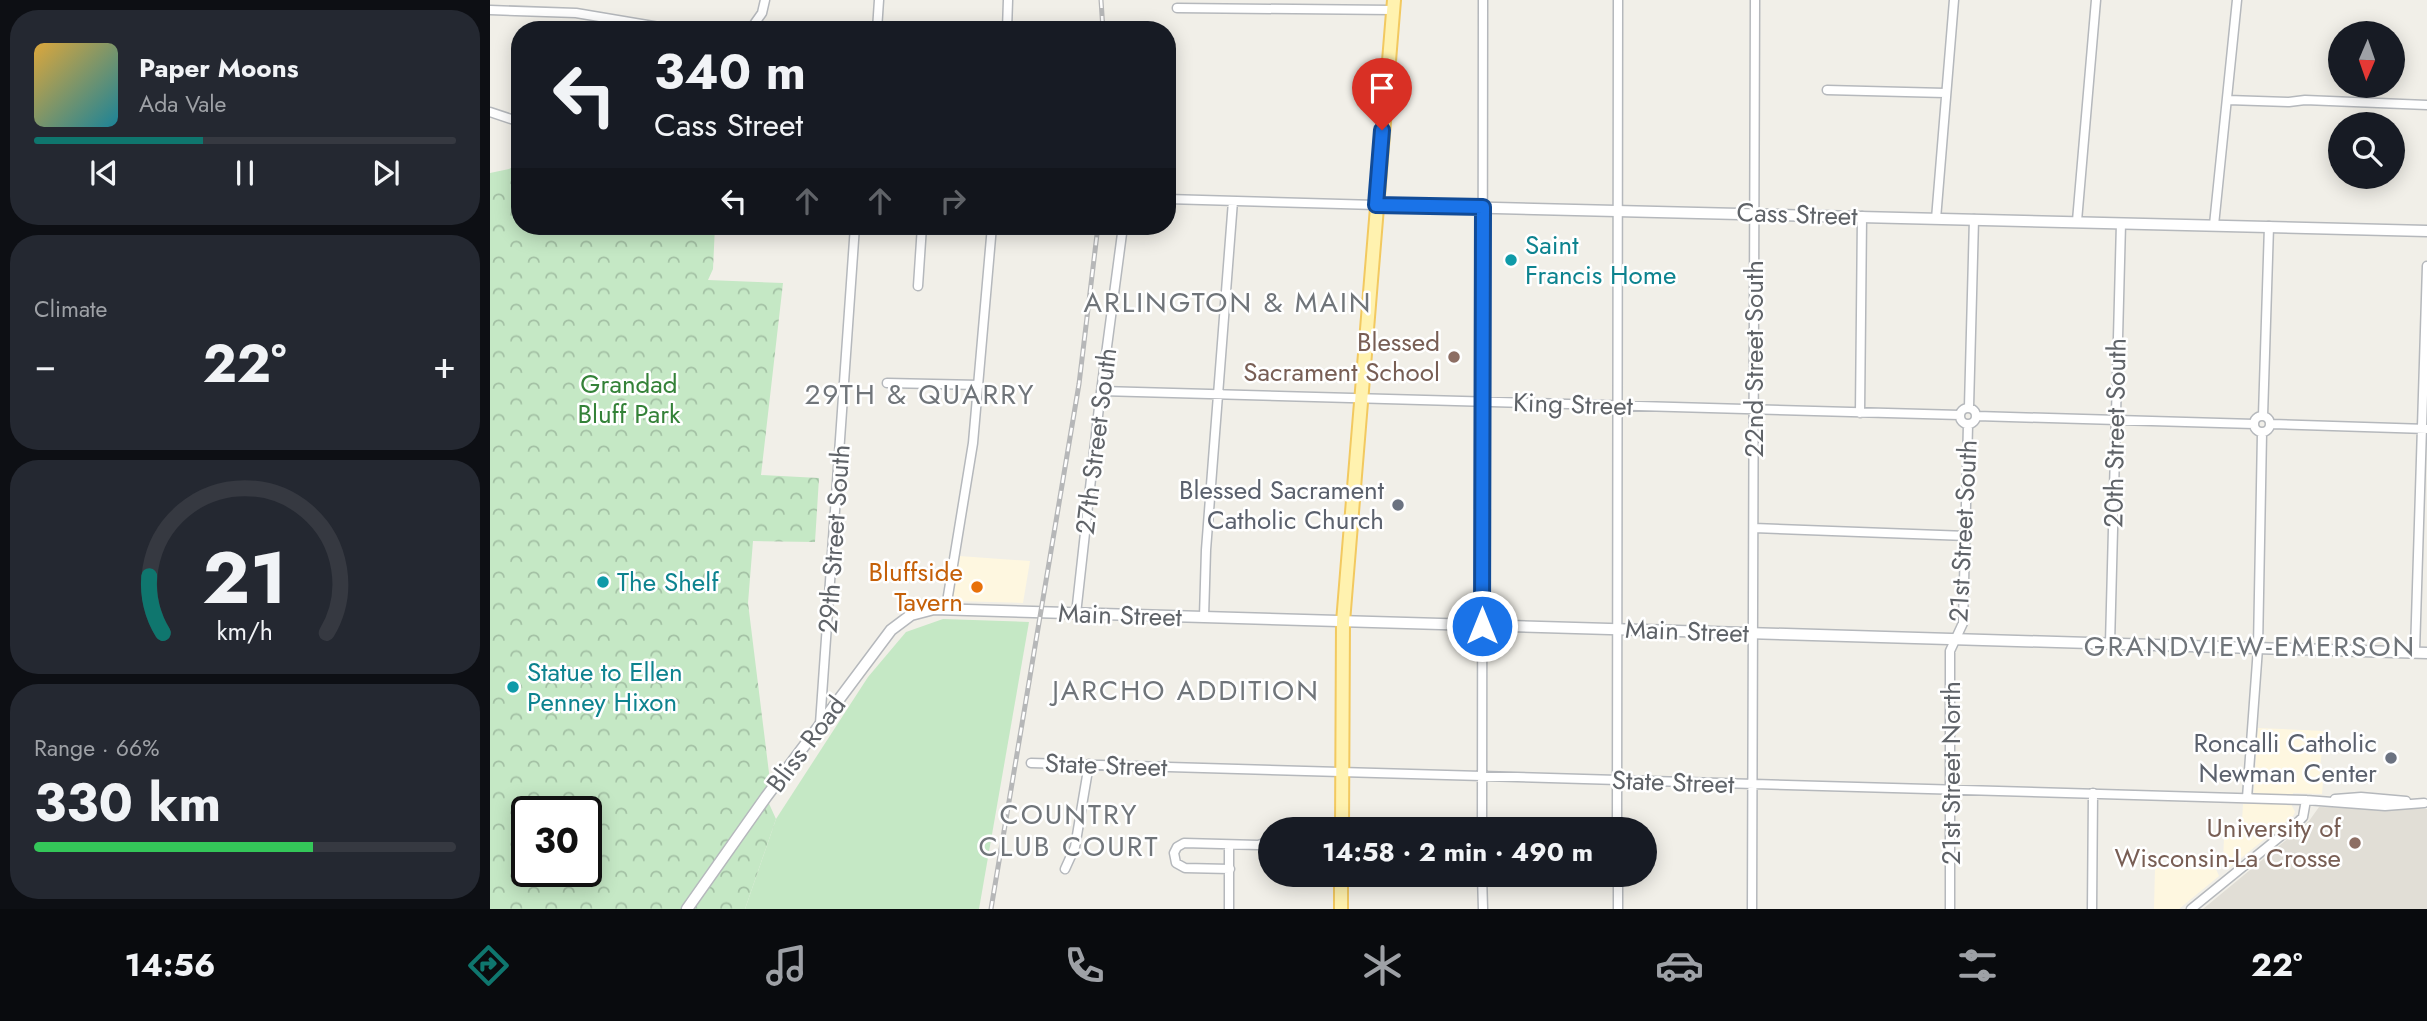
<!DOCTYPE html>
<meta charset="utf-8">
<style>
body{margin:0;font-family:Jost,sans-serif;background:#242831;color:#f1f3f6;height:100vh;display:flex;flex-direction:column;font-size:26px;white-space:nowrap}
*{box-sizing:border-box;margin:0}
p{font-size:23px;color:#9ea1a6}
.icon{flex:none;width:38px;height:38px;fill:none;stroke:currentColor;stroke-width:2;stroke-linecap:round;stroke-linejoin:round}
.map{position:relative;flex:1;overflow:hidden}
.panel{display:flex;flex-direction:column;gap:10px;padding:10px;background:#0d0f14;width:490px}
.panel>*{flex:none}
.hud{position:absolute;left:21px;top:21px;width:665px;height:214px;border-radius:28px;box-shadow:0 4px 18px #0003;background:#171b24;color:#f1f3f6;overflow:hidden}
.needle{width:46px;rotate:182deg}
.tools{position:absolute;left:1838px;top:21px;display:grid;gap:14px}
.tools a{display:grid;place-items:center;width:77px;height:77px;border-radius:50%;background:#171b24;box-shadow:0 4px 18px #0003;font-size:35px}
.speed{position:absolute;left:21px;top:796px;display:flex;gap:14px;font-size:35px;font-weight:700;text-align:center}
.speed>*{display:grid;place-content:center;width:91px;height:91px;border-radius:50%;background:#171b24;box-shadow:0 4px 18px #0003;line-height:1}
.speed .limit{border:4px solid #111;border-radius:10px;background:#fff;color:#111}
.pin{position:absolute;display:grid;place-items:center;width:60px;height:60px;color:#fff;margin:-72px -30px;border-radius:50% 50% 50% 0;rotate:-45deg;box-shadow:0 0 7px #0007}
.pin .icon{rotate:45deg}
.me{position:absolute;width:77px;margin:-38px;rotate:0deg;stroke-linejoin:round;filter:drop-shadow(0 0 5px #0008)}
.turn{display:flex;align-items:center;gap:24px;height:147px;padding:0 28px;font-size:32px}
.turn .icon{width:91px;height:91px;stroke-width:2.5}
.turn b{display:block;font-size:49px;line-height:60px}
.lanes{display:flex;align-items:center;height:66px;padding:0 28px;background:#0003;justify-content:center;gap:35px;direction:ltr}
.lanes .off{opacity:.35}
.big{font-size:52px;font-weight:700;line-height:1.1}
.panel .widget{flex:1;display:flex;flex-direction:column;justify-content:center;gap:10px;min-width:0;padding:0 24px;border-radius:28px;background:#242831}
.panel .dial{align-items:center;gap:0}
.dial svg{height:182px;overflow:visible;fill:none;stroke:#363941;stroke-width:7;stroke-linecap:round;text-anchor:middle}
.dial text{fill:#f1f3f6;stroke:none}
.song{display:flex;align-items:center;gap:21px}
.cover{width:84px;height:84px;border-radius:10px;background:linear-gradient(135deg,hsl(40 70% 55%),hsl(190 70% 35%))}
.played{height:7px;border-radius:4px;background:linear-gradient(90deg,#0f766e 40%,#363941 40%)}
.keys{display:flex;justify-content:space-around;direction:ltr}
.heat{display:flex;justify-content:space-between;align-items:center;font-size:38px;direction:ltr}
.charge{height:10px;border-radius:5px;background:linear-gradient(90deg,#34c759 66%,#363941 0)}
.trip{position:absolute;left:768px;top:817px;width:399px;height:70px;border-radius:35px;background:#171b24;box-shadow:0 4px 18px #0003;font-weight:700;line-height:70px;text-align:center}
.menu{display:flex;height:112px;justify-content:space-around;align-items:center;background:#090b0e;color:#9ea1a6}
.menu .icon{width:49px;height:49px}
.menu .current{color:#0f766e}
.menu b{font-size:32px;color:#f1f3f6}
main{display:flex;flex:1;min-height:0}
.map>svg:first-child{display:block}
.commercial{fill:#fef7e0}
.education{fill:#e1ded6}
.grass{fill:#c5e8c5}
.forest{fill:url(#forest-crowns);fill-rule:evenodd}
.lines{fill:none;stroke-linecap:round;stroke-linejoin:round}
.minor-casing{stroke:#b5b8bc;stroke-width:11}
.tertiary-casing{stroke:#b5b8bc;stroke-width:13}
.primary-casing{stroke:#f2c960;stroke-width:16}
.minor{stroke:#fff;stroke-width:8}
.tertiary{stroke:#fff;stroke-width:10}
.primary{stroke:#fff2af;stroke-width:12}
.rail-casing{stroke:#b6b7b8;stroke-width:5}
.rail{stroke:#fff;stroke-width:2.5;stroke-dasharray:8;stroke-linecap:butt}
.route-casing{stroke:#114b97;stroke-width:18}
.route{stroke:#1a73e8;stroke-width:12}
.culture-dot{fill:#0f9aa8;stroke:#fff;stroke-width:2.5}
.education-dot{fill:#8d6e63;stroke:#fff;stroke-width:2.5}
.worship-dot{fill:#6b7280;stroke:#fff;stroke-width:2.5}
.food-dot{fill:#e8710a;stroke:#fff;stroke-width:2.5}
.labels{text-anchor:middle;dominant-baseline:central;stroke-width:5;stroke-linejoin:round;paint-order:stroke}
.street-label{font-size:26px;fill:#5f6368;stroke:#fff}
.culture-label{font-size:26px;fill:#0d838f;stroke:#fff;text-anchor:start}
.education-label{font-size:26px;fill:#785e54;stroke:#fff;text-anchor:end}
.park-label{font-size:26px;fill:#348238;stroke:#fff}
.worship-label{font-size:26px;fill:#5b616d;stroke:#fff;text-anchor:end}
.food-label{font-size:26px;fill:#c56008;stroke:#fff;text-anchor:end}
.neighbourhood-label{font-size:28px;letter-spacing:2px;fill:#70757a;stroke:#fff}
</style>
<main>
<section class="panel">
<div class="widget">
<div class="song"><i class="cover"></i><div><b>Paper Moons</b><p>Ada Vale</p></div></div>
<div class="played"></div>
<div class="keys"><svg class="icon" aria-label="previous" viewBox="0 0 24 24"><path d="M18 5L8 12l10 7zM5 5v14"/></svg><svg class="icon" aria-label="pause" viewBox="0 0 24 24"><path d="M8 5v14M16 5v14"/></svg><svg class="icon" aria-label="next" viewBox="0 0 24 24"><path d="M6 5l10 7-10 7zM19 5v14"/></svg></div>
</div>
<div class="widget"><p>Climate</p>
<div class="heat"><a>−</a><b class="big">22°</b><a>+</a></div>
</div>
<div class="widget dial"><svg viewBox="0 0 100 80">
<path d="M14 69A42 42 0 1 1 86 69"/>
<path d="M14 69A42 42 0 0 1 8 44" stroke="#0f766e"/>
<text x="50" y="56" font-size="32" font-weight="700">21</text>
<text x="50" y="72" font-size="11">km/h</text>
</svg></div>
<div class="widget"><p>Range · 66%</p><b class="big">330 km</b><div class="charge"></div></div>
</section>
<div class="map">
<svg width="1937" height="909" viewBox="0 0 1937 909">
<defs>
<pattern id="forest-crowns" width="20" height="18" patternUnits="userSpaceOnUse" patternTransform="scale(1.75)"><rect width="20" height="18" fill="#c5e8c5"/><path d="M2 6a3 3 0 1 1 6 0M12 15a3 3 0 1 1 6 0" fill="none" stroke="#a3c0a4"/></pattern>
</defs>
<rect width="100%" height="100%" fill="#f1efe8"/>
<path class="commercial" d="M 469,556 L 540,561 L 533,603 L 465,601 L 463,595 Z
M 1768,728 L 1834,731 L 1830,769 L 1834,770 L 1832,794 L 1803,793 L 1802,806 L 1805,812 L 1803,816 L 1739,868 L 1733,864 L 1734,836 L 1751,837 L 1753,804 L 1763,804 Z
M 1665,868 L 1726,869 L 1729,876 L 1689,909 L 1664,909 Z"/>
<path class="education" d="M 1829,807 L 1937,809 L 1937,909 L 1713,909 L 1819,821 Z"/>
<path class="grass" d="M 453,619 L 539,622 L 489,909 L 255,909 L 286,819 L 378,677 L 416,632 Z"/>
<path class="forest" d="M 30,163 L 30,226 L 225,226 L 223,269 L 218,280 L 293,283 L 271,475 L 329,478 L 325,542 L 263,541 L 258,603 L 281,789 L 276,797 L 286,819 L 255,909 L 0,909 L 0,173 L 19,169 ZM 37,812 L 96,812 L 96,872 L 37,872 Z"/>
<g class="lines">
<defs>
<path id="minor" d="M 687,8 L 903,10
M 0,10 L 86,13 L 187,30
M 260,30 L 272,13 L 275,0
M 387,30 L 389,0
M 517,30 L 518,0
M 1337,90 L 1455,93
M 1738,100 L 1799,102 L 1815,100 L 1937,105
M 0,112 L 30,122
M 677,199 L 886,205
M 1446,219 L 1464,0
M 1587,221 L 1606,0
M 1724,225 L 1747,0
M 428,286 L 432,226
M 397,383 L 489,385
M 611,391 L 1470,415
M 1479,407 L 1484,219
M1470 416a8 8 0 1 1 16 0a8 8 0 1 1-16 0Z
M 1370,413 L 1372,216
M1764 424a8 8 0 1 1 16 0a8 8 0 1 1-16 0Z
M 1487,416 L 1764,424
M 1773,416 L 1779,226
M 1781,424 L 1937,429
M 1264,528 L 1477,536
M 456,608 L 483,443 L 502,226
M 586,614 L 609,407 L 633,226
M 714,617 L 716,550 L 743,201
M 1620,644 L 1631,223
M 1925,652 L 1937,266
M 330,724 L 365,226
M 541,763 L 1816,800 L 1895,806 L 1934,803
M 1757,798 L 1768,648 L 1772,433
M 1845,799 L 1871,797 L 1916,801
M 992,830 L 993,0
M 1127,830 L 1128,0
M 575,869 L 585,847 L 599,764
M 740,869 L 695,868 L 686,863 L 684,853 L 687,847 L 694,843 L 768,845 L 778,842
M 992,875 L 993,909
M 1128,875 L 1128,909
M 739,909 L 739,845
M 1262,909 L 1265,0
M 1460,909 L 1460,651 L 1473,623 L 1478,425
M 1602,909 L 1603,793
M 1701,909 L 1808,822 L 1813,817 L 1816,800"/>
<path id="tertiary" d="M 886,205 L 1937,231
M 197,909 L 276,797 L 401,630 L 421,615 L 444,609 L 1937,653"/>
<path id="primary" d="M 852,830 L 853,622 L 904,0
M 851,909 L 851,875"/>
</defs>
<use href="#minor" class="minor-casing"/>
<use href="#tertiary" class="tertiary-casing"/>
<use href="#primary" class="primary-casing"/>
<use href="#minor" class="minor"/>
<use href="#tertiary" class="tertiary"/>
<use href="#primary" class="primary"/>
<defs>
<path id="rail" d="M 611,0 L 613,30
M 501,909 L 589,384 L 608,226"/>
</defs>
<use href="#rail" class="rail-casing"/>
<use href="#rail" class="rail"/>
</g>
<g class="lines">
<defs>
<path id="route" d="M 892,130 L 886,205 L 993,207 L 992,626"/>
</defs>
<use href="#route" class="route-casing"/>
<use href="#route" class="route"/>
</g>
<g class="culture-dot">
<circle cx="1021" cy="260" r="7"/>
<circle cx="113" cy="582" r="7"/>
<circle cx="23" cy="687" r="7"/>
</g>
<g class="education-dot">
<circle cx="964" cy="357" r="7"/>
<circle cx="1865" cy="843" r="7"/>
</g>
<g class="worship-dot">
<circle cx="908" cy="505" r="7"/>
<circle cx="1901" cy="758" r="7"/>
</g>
<circle class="food-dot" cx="487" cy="587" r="7"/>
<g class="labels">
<g class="street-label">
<text transform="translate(1307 214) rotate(2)">Cass Street</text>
<text transform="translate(1264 359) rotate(-90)">22nd Street South</text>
<text transform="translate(1083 404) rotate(2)">King Street</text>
<text transform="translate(1625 433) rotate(-89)">20th Street South</text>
<text transform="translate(606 441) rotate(-83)">27th Street South</text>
<text transform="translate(1473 531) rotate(-87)">21st Street South</text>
<text transform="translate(344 539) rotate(-86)">29th Street South</text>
<text transform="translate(630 615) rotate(2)">Main Street</text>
<text transform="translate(1197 631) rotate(2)">Main Street</text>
<text transform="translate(316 744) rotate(-53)">Bliss Road</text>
<text transform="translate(616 765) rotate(2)">State Street</text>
<text transform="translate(1461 773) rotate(-90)">21st Street North</text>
<text transform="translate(1183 782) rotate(2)">State Street</text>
</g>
<g class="culture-label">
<text x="1035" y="245">Saint<tspan x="1035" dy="30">Francis Home</tspan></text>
<text x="127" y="582">The Shelf</text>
<text x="37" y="672">Statue to Ellen<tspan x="37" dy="30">Penney Hixon</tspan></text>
</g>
<g class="education-label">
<text x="950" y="342">Blessed<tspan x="950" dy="30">Sacrament School</tspan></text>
<text x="1851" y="828">University of<tspan x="1851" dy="30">Wisconsin-La Crosse</tspan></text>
</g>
<g class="park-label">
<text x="139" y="384">Grandad<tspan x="139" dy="30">Bluff Park</tspan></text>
</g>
<g class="worship-label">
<text x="894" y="490">Blessed Sacrament<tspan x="894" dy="30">Catholic Church</tspan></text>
<text x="1887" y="743">Roncalli Catholic<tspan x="1887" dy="30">Newman Center</tspan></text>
</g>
<g class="food-label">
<text x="473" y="572">Bluffside<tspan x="473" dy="30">Tavern</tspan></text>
</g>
<g class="neighbourhood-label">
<text x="738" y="302">ARLINGTON &amp; MAIN</text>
<text x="430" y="394">29TH &amp; QUARRY</text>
<text x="1760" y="646">GRANDVIEW-EMERSON</text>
<text x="696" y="690">JARCHO ADDITION</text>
<text x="579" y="814">COUNTRY<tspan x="579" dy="32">CLUB COURT</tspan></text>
</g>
</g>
</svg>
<div class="tools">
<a><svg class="needle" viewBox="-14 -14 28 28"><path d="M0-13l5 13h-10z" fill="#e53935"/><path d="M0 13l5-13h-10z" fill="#9ea1a6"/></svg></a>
<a><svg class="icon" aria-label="search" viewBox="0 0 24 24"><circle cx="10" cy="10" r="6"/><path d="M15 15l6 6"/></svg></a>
</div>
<div class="speed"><div class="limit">30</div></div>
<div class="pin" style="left:892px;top:130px;background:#d93025"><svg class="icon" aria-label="arrive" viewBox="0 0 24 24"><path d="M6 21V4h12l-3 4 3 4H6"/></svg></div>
<svg class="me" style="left:992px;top:626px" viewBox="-20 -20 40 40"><circle r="17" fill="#1a73e8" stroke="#fff" stroke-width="3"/><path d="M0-11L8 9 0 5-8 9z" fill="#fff"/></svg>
<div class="trip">14:58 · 2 min · 490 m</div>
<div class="hud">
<div class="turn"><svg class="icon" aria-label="left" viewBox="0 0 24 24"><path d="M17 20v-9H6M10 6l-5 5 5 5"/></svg><div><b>340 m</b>Cass Street</div></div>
<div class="lanes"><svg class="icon" aria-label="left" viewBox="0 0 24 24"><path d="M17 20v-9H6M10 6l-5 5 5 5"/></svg><svg class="icon off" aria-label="ahead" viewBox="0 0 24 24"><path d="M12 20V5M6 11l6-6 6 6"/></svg><svg class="icon off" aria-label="ahead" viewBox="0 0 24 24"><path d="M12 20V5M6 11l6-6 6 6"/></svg><svg class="icon off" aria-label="right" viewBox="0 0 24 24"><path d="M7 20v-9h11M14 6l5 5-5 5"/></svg></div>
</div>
</div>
</main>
<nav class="menu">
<b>14:56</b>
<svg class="icon current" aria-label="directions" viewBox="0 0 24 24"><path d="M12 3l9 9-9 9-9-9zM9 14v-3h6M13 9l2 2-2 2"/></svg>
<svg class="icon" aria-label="music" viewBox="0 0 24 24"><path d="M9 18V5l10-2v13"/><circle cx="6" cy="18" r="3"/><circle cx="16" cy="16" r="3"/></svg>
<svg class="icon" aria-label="phone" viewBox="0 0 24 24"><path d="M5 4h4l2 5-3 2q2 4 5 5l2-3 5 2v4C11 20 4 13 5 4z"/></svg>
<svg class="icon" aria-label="climate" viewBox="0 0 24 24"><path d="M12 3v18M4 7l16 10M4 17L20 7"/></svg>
<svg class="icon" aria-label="car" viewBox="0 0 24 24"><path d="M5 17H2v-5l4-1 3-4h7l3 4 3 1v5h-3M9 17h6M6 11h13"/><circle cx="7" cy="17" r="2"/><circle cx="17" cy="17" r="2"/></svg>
<svg class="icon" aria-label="filters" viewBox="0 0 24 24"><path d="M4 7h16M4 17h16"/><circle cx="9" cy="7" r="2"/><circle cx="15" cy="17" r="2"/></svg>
<b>22°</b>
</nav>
